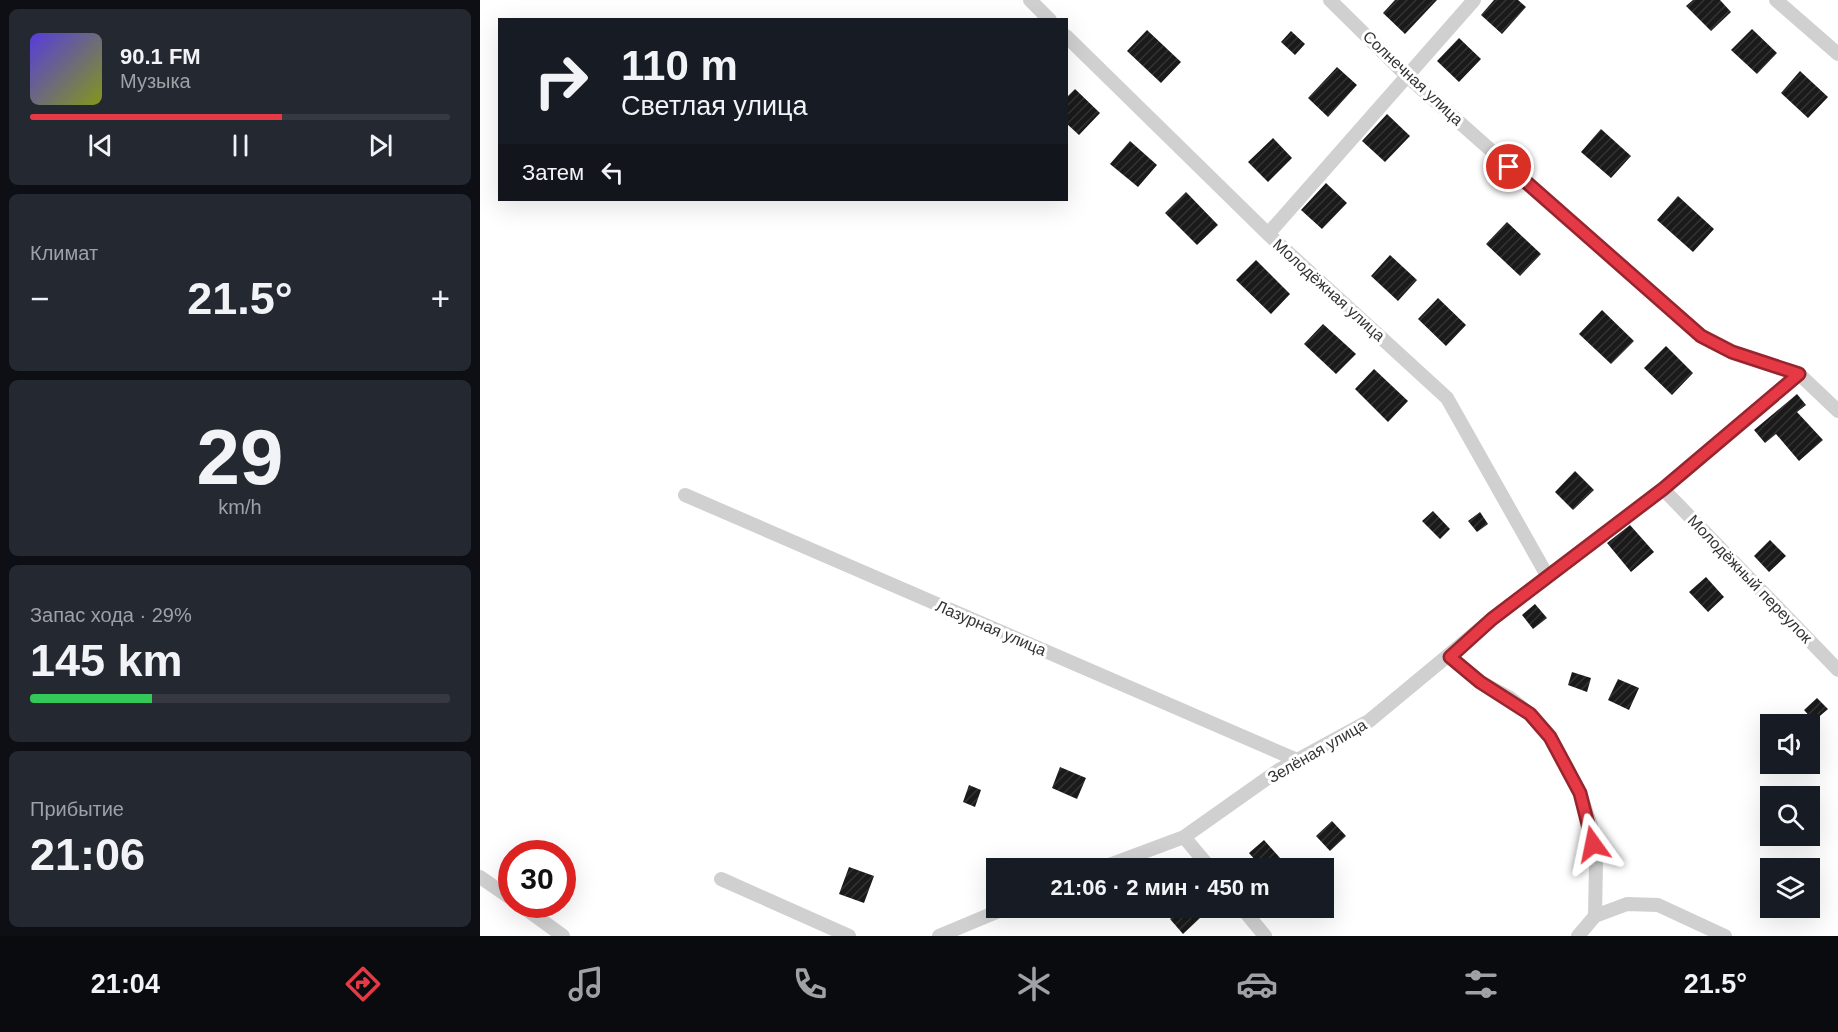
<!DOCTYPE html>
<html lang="ru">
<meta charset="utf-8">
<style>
body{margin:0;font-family:Arial,sans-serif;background:#242831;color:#f1f3f6;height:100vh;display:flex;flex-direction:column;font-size:22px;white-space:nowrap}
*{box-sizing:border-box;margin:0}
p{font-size:20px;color:#9ea1a6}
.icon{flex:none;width:33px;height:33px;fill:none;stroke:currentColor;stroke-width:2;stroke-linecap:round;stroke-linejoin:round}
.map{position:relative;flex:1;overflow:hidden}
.panel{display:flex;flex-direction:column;gap:9px;padding:9px;background:#0d0f14;width:480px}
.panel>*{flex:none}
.guide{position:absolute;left:18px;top:18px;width:570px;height:183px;border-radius:0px;box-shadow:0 6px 24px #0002;background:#171b24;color:#f1f3f6;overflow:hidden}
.fabs{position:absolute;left:1280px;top:714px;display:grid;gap:12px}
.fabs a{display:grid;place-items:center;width:60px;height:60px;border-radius:0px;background:#171b24;box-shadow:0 6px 24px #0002;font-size:30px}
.speed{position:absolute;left:18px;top:840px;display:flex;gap:12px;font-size:30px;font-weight:700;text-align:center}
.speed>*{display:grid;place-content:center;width:78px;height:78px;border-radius:50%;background:#171b24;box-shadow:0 6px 24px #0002;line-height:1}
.speed .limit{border:9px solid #d22;background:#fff;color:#111}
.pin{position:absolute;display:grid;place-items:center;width:51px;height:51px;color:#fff;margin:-26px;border:3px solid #fff;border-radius:50%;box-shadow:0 2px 6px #0007}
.me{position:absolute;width:66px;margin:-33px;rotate:348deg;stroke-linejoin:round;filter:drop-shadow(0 0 4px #0008)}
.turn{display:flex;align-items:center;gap:21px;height:126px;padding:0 24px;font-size:27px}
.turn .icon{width:78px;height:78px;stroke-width:2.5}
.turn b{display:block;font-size:42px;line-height:51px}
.then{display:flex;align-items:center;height:57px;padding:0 24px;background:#0003;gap:12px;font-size:22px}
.big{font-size:45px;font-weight:800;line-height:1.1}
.panel .card{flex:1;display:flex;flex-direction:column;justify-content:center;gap:9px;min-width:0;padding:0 21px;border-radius:9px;background:#242831}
.panel .dial{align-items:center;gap:0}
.dial b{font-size:78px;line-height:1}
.song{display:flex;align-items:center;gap:18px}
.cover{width:72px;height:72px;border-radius:9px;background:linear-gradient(135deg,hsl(250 70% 55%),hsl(70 70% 35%))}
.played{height:6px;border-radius:3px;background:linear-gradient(90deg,#e63946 60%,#363941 60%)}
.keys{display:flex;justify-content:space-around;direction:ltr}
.heat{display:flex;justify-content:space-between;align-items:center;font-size:33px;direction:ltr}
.charge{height:9px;border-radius:4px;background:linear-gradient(90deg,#34c759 29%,#363941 0)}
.trip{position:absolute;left:506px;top:858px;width:348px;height:60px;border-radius:0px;background:#171b24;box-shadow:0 6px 24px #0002;font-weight:800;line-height:60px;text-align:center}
.tab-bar{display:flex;height:96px;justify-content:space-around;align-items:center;background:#090b0e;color:#9ea1a6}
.tab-bar .icon{width:42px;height:42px}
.tab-bar .on{color:#e63946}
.tab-bar b{font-size:27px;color:#f1f3f6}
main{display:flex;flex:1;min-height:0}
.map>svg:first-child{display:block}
.building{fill:url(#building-hatch)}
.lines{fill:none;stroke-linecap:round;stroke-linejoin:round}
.minor{stroke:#d0d0d0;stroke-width:14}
.route-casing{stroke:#96252e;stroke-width:15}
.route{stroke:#e63946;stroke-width:10}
.labels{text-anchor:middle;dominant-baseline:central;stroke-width:6;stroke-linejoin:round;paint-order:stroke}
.street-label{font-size:16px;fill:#333;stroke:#fff}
</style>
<main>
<section class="panel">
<div class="card">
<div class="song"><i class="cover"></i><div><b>90.1 FM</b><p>Музыка</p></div></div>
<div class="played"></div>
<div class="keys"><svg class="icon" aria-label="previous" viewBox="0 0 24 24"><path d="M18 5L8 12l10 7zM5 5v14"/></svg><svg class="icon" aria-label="pause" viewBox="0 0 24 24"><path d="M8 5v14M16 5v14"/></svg><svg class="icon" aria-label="next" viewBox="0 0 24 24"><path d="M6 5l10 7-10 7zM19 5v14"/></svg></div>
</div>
<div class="card"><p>Климат</p>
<div class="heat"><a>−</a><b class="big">21.5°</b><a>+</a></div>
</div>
<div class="card dial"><b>29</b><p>km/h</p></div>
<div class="card"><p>Запас хода · 29%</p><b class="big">145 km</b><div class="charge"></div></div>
<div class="card"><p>Прибытие</p><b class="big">21:06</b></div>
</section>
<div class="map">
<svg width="1358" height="936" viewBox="0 0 1358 936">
<defs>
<pattern id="building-hatch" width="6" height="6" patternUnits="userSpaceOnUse" patternTransform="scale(1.5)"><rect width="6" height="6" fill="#1a1a1a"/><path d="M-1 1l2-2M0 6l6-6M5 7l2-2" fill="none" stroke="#333"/></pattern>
</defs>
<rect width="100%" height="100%" fill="#fff"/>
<path class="building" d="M 915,0 L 957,0 L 925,34 L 903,13 Z
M 1014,0 L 1038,0 L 1046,7 L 1022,34 L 1001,15 Z
M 1213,0 L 1240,0 L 1251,12 L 1231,31 L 1206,6 Z
M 1272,29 L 1297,53 L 1277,74 L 1251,50 Z
M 667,30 L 701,62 L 681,83 L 647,51 Z
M 811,31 L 825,44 L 815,55 L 801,42 Z
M 979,38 L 1001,59 L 979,82 L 957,61 Z
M 857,67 L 877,85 L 848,117 L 828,98 Z
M 1320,71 L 1348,97 L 1328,118 L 1301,93 Z
M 595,89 L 620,113 L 599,135 L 586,123 L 586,98 Z
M 907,114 L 930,136 L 905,162 L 882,141 Z
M 1121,129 L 1151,156 L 1131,178 L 1101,152 Z
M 793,138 L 812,158 L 788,182 L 768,162 Z
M 650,141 L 677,165 L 658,187 L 630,164 Z
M 846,183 L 867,203 L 842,229 L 821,210 Z
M 706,192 L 738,225 L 717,245 L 685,213 Z
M 1198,196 L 1234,229 L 1213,252 L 1177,220 Z
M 1027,222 L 1061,254 L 1040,276 L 1006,244 Z
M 910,255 L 937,280 L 918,301 L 891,276 Z
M 776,260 L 810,294 L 791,314 L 756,280 Z
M 958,298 L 986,325 L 966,346 L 938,319 Z
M 1122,310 L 1154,341 L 1131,364 L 1099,334 Z
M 843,324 L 876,354 L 856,374 L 824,344 Z
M 1186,346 L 1213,373 L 1192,395 L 1164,368 Z
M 894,369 L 928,401 L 908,422 L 875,389 Z
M 1317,394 L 1326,405 L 1317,412 L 1343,440 L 1319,461 L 1296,434 L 1285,443 L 1274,430 Z
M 1095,471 L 1114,490 L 1093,510 L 1075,492 Z
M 953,511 L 970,529 L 960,539 L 942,521 Z
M 1000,512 L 1008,524 L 997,532 L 988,521 Z
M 1150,525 L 1174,552 L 1151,572 L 1127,543 Z
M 1290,540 L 1306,556 L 1289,572 L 1274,556 Z
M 1226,577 L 1244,597 L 1228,612 L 1209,592 Z
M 1055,604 L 1067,618 L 1053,629 L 1042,615 Z
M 1092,672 L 1111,678 L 1107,692 L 1088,685 Z
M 1138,679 L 1159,688 L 1149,710 L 1128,700 Z
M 1337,698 L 1348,709 L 1334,721 L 1324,710 Z
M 580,767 L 606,778 L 597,799 L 572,788 Z
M 489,785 L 501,790 L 495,807 L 483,802 Z
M 852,821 L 866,836 L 850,851 L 836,836 Z
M 784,840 L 809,868 L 782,868 L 769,853 Z
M 369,867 L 394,876 L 384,903 L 359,894 Z
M 702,908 L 710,908 L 720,918 L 703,934 L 690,919 Z"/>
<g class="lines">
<path class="minor" d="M 550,0 L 570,20
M 850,0 L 927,76 L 1221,336 L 1252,352 L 1319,374 L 1358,411
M 1296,0 L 1358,54
M 586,36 L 788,234 L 967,398 L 1068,577
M 788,234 L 994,0
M 1183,489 L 1358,670
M 205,495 L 817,760
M 970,657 L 1000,682 L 1030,698 L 1050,714 L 1070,737 L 1100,793 L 1111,826 L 1116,862 L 1115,916 L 1098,936
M 621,868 L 704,837
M 730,868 L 704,837 L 799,770 L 889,721 L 1012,619 L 1183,489 L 1319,374
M 0,877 L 32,899
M 241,879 L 369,936
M 39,904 L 83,936
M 762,908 L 785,936
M 1115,916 L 1147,904 L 1178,905 L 1245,936
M 459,936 L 526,908"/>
</g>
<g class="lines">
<defs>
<path id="route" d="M 1029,167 L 1221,336 L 1252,352 L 1319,374 L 1183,489 L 1012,619 L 970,657 L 1000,682 L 1050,714 L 1070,737 L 1100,793 L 1113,844"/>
</defs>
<use href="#route" class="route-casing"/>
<use href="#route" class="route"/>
</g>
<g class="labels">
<g class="street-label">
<text transform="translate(933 78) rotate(43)">Солнечная улица</text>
<text transform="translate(849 290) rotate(42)">Молодёжная улица</text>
<text transform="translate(1270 579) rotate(46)">Молодёжный переулок</text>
<text transform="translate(511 628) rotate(23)">Лазурная улица</text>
<text transform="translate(837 751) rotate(-30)">Зелёная улица</text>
</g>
</g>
</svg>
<div class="fabs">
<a><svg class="icon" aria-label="sound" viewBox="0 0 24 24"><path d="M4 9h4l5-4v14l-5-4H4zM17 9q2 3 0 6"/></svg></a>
<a><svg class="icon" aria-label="search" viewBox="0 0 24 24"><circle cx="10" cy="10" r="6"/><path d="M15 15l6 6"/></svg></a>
<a><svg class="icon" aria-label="layers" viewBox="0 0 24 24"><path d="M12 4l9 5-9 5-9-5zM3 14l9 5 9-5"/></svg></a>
</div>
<div class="speed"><div class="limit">30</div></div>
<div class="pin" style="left:1029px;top:167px;background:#d93025"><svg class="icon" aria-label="arrive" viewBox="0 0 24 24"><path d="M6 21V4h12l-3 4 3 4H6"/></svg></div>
<svg class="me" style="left:1113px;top:844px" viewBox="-20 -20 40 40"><path d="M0-17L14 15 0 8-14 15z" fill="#e63946" stroke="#fff" stroke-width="4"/></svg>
<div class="trip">21:06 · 2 мин · 450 m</div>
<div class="guide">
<div class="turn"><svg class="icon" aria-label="right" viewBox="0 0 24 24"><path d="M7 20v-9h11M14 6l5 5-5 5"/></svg><div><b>110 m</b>Светлая улица</div></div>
<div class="then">Затем<svg class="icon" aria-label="left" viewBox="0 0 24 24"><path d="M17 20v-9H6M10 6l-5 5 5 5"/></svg></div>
</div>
</div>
</main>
<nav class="tab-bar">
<b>21:04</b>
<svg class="icon on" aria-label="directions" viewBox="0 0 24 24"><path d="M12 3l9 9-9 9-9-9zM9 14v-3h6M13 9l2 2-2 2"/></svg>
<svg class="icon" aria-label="music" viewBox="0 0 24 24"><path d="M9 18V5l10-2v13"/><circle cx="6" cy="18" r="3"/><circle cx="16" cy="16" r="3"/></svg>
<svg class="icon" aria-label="phone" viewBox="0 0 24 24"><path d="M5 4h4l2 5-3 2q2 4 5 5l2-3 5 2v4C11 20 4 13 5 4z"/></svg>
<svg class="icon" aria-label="climate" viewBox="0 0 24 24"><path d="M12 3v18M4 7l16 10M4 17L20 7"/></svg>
<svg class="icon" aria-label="car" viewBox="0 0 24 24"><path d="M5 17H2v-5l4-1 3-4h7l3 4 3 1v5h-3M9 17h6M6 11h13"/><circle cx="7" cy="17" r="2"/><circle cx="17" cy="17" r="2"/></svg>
<svg class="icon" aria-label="filters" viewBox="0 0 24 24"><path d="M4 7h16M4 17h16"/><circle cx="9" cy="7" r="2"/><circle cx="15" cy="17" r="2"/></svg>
<b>21.5°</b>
</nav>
